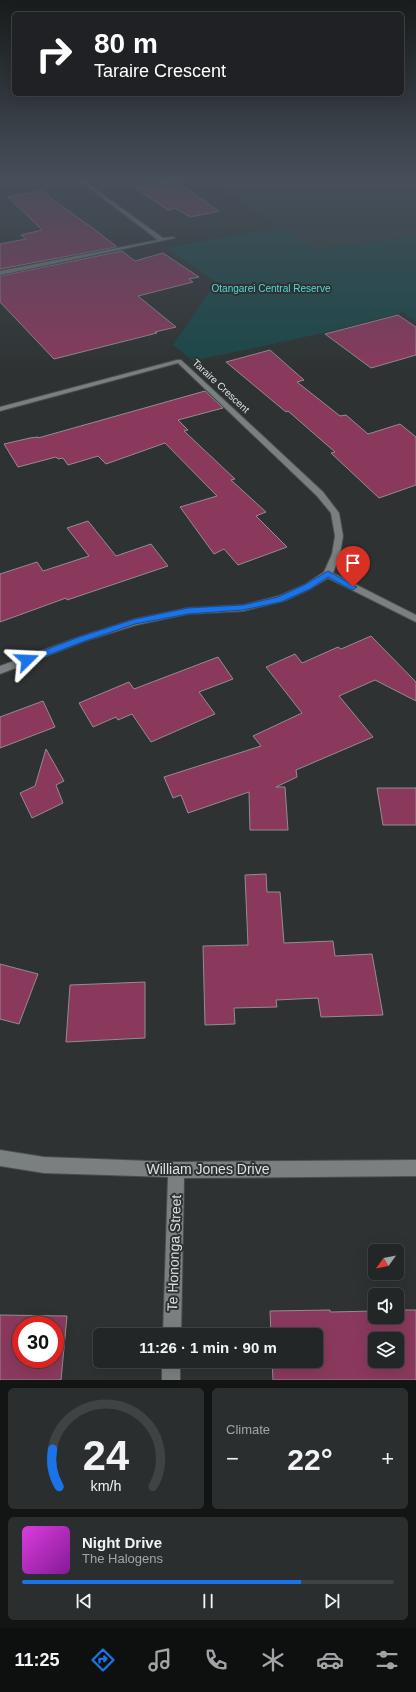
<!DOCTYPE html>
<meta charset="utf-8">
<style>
body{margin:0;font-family:Helvetica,sans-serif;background:#2a2e2e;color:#f1f3f6;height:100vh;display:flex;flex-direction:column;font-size:15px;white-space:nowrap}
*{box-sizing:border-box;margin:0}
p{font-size:13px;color:#a2a5a7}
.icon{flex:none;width:22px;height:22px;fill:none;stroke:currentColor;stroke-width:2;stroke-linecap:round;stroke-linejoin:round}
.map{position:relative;height:1380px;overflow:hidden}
.panel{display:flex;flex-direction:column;gap:8px;padding:8px;background:#131515;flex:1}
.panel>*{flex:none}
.hud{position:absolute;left:12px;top:12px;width:392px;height:84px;border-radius:6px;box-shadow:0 4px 16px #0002,0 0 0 1px #3f4343;background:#202124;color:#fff;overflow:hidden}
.needle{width:26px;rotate:237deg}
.buttons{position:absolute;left:368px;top:1244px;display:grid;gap:8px}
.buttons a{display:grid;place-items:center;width:36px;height:36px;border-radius:6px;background:#222626;box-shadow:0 4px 16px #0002,0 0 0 1px #3f4343;font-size:20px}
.speed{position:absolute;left:12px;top:1316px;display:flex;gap:8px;font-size:20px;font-weight:700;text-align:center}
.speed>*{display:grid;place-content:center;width:52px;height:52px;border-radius:50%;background:#222626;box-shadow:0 4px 16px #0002,0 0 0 1px #3f4343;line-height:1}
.speed .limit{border:6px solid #d22;background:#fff;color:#111}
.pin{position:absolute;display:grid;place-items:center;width:34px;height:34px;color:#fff;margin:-41px -17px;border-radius:50% 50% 50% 0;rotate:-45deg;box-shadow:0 0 4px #0007}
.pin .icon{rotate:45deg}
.me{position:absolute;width:44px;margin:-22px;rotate:69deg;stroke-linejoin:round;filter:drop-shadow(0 0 3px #0008)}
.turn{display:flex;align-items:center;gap:14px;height:84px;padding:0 16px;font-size:18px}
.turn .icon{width:52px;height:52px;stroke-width:2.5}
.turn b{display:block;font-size:28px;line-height:34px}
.big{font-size:30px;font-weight:700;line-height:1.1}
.panel .card{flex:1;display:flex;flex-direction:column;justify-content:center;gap:6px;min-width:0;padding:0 14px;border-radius:6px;background:#2a2e2e}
.panel .dial{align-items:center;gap:0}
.dial svg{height:104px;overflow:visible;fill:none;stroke:#3f4343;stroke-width:7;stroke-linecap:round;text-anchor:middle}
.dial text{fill:#f1f3f6;stroke:none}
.song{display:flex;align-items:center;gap:12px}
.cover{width:48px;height:48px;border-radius:6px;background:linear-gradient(135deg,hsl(300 70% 55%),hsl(290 70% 35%))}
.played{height:4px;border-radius:2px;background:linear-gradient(90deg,#1a73e8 75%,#3f4343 75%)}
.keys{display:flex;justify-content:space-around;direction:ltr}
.heat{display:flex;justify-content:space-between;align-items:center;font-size:22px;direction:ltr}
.panel .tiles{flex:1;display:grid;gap:8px;grid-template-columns:1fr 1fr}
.card:last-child{grid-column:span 2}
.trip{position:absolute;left:93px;top:1328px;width:230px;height:40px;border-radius:6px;background:#222626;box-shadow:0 4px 16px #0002,0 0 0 1px #3f4343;font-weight:700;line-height:40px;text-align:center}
.tabs{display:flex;height:64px;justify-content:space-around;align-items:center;background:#0e0f0f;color:#a2a5a7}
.tabs .icon{width:28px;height:28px}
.tabs .selected{color:#1a73e8}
.tabs b{font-size:18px;color:#f1f3f6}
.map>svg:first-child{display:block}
.built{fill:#313d3d}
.green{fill:#194747}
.building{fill:#8a395d;stroke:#928d8f;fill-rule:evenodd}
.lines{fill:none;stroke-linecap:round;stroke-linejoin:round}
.street-casing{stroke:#4a4e4e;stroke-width:2}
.street{fill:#7a7f7f;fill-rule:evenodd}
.route{fill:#1a73e8;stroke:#114b97}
.labels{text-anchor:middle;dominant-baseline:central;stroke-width:4;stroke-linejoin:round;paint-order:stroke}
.far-park-label{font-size:10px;fill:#50dbdd;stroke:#2e3232}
.far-street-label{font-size:10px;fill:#dee1e1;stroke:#2e3232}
.near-street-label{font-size:14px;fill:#dee1e1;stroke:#2e3232}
</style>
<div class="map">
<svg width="416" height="1380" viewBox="0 0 416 1380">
<rect width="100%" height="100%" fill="#2e3232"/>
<path class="built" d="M 212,181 L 416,181 L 416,236 L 314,250 Z"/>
<path class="green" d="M 281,227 L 314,250 L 416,236 L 416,322 L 403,312 L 319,334 L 193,361 L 173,345 L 216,282 L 167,248 Z"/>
<path class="building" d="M 176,181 L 219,211 L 190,217 L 175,208 L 168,210 L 135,188 Z
M 42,191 L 59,204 L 88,225 L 89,225 L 117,247 L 0,269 L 0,244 L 26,239 L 21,235 L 42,230 L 8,197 Z
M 122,251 L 135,261 L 163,253 L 199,277 L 189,279 L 193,282 L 138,296 L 176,327 L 155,332 L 157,333 L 54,359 L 0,302 L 0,276 Z
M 398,315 L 416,327 L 416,355 L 371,368 L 325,334 Z
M 270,350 L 304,380 L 297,382 L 340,416 L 346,415 L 368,434 L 400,424 L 416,437 L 416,485 L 379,498 L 331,453 L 335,452 L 288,411 L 286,412 L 226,362 Z
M 205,391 L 223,408 L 178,420 L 188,430 L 184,431 L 235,479 L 231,480 L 266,512 L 256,516 L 287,547 L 238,565 L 224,549 L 214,554 L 180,507 L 217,496 L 165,443 L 106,464 L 98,456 L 68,465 L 63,458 L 58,459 L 56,457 L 18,467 L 4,444 L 30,438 L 38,437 L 38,438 Z
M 88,521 L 116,556 L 151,544 L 168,566 L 67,600 L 66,598 L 0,622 L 0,574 L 37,562 L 43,571 L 89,556 L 67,528 Z
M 371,636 L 416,682 L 416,701 L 375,680 L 339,696 L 373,737 L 296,770 L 297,777 L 276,787 L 285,787 L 288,830 L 250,830 L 249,792 L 188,813 L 181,795 L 173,798 L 164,777 L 261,746 L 253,736 L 302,713 L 266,667 L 295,654 L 302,663 L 338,647 L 341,649 Z
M 218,657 L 233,679 L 199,692 L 215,714 L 151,742 L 132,714 L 118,720 L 116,717 L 93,727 L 79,703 L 129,682 L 134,689 Z
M 43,701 L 55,727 L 0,748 L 0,717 Z
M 46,749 L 64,781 L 56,785 L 63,803 L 32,818 L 20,793 L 35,786 Z
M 377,788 L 416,788 L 416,825 L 383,825 Z
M 266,874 L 267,892 L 280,892 L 284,943 L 333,941 L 335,956 L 372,954 L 383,1015 L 321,1017 L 318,998 L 276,1000 L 277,1007 L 234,1008 L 235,1024 L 205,1025 L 203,946 L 248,945 L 245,875 Z
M 0,964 L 38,974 L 19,1024 L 0,1019 Z
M 145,982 L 145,1038 L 66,1042 L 70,985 Z
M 330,1310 L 330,1312 L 375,1311 L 375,1317 L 397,1317 L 397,1310 L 416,1310 L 416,1380 L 273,1380 L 272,1361 L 316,1361 L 316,1335 L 271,1335 L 270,1311 ZM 375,1339 L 397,1339 L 397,1361 L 375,1361 Z
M 0,1315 L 67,1316 L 61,1380 L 0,1380 ZM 21,1325 L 55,1325 L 55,1359 L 21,1359 Z"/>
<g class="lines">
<defs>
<path id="street" d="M 80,181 L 84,181 L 163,238 L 173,237 L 175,238 L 0,275 L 0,271 L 158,240 Z
M 177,360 L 181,360 L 323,492 L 339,513 L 343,536 L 340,554 L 333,573 L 416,615 L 416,622 L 328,578 L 310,589 L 284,601 L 243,611 L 188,614 L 136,625 L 85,641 L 0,674 L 0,666 L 79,637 L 135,619 L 188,608 L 243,605 L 279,596 L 304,585 L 324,572 L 332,554 L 335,536 L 331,513 L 317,496 L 178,363 L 0,411 L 0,407 Z
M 0,1150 L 44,1157 L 176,1162 L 416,1160 L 416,1176 L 184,1178 L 181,1335 L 163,1335 L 168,1177 L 44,1173 L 0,1166 Z
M 162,1361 L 180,1361 L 180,1380 L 162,1380 Z"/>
</defs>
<use href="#street" class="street-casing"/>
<use href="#street" class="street"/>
</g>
<linearGradient id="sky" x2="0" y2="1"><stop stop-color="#191c1c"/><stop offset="0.48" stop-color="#464f5a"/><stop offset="1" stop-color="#464f5a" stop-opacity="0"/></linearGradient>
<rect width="416" height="374" fill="url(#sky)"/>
<path class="route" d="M 328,571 L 357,587 L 353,590 L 350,589 L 328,577 L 310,589 L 281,602 L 243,610 L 188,614 L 135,624 L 85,641 L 30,662 L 27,663 L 23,660 L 24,658 L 79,637 L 135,619 L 188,608 L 243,605 L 278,597 L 304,585 Z"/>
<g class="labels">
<g class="far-park-label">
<text x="271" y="288">Otangarei Central Reserve</text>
</g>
<g class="far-street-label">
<text transform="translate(221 386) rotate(43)">Taraire Crescent</text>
</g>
<g class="near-street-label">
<text x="208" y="1169">William Jones Drive</text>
<text transform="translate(174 1253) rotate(-88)">Te Hononga Street</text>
</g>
</g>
</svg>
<div class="buttons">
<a><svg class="needle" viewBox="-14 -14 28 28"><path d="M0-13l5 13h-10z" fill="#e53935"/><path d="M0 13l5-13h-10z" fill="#a2a5a7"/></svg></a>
<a><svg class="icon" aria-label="sound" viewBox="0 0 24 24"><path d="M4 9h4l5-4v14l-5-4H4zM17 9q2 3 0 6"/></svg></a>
<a><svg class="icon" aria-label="layers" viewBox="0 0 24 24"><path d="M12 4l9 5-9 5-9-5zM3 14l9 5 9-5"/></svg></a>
</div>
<div class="speed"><div class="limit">30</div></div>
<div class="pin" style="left:353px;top:587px;background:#d93025"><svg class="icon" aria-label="arrive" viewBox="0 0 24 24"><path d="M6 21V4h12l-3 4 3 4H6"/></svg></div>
<svg class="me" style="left:27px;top:660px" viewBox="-20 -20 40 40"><path d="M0-17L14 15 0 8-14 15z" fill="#1a73e8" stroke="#fff" stroke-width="4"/></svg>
<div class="trip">11:26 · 1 min · 90 m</div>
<div class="hud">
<div class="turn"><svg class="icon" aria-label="right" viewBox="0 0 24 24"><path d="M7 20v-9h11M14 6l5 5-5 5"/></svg><div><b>80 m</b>Taraire Crescent</div></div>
</div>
</div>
<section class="panel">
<div class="tiles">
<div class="card dial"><svg viewBox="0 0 100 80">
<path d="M14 69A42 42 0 1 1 86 69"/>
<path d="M14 69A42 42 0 0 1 9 40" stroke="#1a73e8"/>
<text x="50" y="56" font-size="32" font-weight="700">24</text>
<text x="50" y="72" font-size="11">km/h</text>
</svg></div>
<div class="card"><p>Climate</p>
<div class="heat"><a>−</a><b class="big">22°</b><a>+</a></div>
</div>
<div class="card">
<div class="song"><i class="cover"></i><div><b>Night Drive</b><p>The Halogens</p></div></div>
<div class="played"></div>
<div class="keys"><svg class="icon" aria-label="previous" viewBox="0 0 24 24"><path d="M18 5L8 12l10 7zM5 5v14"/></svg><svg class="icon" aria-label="pause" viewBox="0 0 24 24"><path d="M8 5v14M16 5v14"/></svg><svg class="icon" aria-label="next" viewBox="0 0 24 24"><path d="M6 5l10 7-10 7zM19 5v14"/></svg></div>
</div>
</div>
</section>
<nav class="tabs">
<b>11:25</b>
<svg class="icon selected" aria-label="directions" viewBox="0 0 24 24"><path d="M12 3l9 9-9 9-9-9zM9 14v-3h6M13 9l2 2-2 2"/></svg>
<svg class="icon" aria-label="music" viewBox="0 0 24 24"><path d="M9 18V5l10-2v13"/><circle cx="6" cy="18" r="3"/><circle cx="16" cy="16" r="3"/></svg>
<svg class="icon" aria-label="phone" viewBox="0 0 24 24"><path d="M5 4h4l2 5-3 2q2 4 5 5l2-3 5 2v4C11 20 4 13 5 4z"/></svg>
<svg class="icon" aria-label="climate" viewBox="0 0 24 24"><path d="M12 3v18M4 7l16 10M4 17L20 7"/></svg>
<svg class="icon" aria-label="car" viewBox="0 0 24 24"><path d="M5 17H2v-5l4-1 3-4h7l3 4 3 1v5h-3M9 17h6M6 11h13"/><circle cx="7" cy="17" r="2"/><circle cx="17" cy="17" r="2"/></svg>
<svg class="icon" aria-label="filters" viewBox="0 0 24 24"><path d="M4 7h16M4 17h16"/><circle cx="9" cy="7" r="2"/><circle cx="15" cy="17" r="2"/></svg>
</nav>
